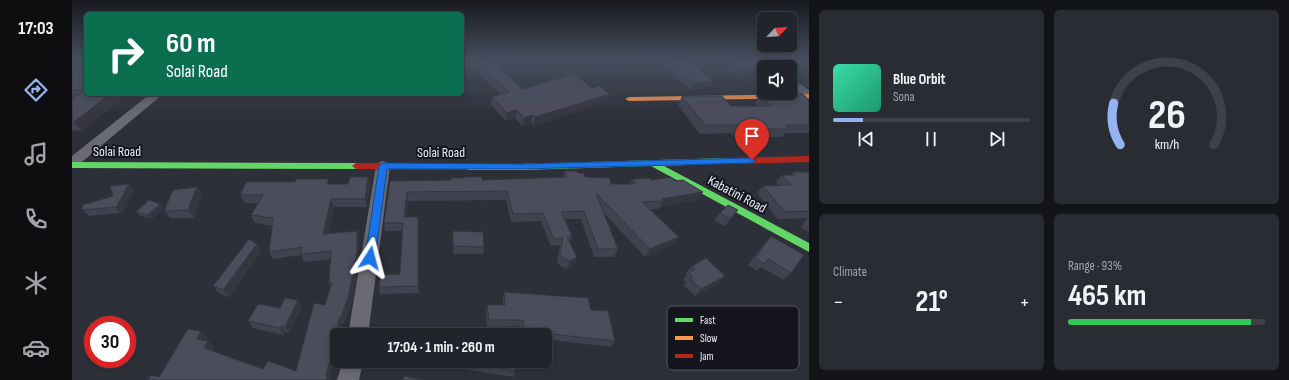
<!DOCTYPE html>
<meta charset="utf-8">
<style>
body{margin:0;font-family:"Sofia Sans Condensed",sans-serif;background:#2a2c33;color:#f1f3f6;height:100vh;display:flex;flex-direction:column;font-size:15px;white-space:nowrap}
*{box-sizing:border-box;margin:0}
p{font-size:13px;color:#a2a4a9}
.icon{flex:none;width:22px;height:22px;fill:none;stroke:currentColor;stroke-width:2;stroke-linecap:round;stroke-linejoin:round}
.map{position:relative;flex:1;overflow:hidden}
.panel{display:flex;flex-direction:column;gap:10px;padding:10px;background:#131418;width:480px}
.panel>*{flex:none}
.hud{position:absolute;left:12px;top:12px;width:380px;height:84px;border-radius:6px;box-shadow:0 2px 6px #0003,0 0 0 1px #3f4147;background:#0b6e4f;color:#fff;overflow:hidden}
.needle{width:26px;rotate:65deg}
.tools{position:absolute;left:685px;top:12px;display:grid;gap:8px}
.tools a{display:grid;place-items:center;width:40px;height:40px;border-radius:6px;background:#22242b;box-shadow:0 2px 6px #0003,0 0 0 1px #3f4147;font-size:20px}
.speed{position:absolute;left:12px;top:316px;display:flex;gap:8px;font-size:20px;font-weight:700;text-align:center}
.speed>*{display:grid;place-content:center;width:52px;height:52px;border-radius:50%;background:#22242b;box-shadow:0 2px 6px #0003,0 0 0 1px #3f4147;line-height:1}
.speed .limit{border:6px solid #d22;background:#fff;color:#111}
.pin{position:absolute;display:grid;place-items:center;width:34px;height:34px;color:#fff;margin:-41px -17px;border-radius:50% 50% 50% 0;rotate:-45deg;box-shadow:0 0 4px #0007}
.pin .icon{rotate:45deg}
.me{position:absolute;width:44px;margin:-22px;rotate:9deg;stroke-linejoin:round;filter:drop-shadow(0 0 3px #0008)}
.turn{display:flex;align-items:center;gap:14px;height:84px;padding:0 16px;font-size:18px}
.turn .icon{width:52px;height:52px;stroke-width:2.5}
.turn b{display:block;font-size:28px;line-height:34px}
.big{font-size:30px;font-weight:700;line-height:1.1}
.panel .tile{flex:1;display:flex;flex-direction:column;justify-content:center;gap:6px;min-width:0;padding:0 14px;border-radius:6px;background:#2a2c33}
.panel .dial{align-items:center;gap:0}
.dial svg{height:104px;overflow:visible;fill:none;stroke:#3f4147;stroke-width:7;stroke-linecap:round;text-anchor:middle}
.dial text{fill:#f1f3f6;stroke:none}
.song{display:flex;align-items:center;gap:12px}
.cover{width:48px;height:48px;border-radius:6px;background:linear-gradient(135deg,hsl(160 70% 55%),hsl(160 70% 35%))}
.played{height:4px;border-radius:2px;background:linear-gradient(90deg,#95b2f1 15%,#3f4147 15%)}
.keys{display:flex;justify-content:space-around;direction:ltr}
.heat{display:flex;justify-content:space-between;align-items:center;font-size:22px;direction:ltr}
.charge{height:6px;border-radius:3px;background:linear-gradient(90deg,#34c759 93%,#3f4147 0)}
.panel .tiles{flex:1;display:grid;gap:10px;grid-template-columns:repeat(2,1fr)}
.trip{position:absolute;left:258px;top:328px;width:222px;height:40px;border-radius:6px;background:#22242b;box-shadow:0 2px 6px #0003,0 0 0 1px #3f4147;font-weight:700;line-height:40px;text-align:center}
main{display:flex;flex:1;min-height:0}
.tabs{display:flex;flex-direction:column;width:72px;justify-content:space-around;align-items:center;background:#0e0e11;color:#a2a4a9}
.tabs .icon{width:28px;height:28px}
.tabs .current{color:#95b2f1}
.tabs b{font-size:18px;color:#f1f3f6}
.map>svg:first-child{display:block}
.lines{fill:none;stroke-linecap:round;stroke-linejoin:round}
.street{fill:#696a72;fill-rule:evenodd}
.fast{fill:#63d668;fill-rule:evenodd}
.slow{fill:#ff974d;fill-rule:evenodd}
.jam{fill:#b3261e;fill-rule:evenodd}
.wall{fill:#41424f}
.shaded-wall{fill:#353640}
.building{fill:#4c4d5c;stroke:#353640}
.route{fill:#1a73e8;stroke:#114b97}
.labels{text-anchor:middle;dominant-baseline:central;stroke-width:4;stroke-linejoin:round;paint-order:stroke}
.street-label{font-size:14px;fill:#ebedf8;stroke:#14151d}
.key{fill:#14151d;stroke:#54565f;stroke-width:1}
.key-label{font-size:11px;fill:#ebedf8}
</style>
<main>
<nav class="tabs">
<b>17:03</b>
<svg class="icon current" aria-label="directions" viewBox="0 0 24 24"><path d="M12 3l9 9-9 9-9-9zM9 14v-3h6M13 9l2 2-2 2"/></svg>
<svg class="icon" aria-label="music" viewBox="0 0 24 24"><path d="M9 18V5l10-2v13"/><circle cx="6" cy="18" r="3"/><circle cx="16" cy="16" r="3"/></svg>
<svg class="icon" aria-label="phone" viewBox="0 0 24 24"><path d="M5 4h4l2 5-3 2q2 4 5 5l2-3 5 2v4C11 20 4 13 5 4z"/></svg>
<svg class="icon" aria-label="climate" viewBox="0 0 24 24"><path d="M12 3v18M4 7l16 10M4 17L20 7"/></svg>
<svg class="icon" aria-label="car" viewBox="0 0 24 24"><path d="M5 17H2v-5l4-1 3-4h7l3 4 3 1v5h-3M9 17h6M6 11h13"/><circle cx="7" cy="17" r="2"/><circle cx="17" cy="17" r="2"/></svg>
</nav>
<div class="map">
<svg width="737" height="380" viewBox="0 0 737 380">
<rect width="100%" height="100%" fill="#2e3039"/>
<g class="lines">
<path class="street" d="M 718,79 L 722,80 L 737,90 L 737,100 L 733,98 L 718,87 Z
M 78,94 L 91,94 L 5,166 L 0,168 L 0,156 Z
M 311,161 L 316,163 L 318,166 L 296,335 L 276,335 L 304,166 L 306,163 Z
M 271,361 L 291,361 L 287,380 L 265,380 Z"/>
<path class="fast" d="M 655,158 L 659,161 L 658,163 L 592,166 L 737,243 L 737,252 L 579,166 L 449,170 L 395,170 L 391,167 L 395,164 L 449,164 Z
M 0,162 L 284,163 L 288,166 L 284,169 L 0,168 Z"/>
<path class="slow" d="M 737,94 L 737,98 L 557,101 L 553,99 L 557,97 Z"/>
<path class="jam" d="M 737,156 L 737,162 L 655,164 L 651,161 L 655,158 Z
M 284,163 L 395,164 L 399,167 L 395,170 L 284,169 L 280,166 Z"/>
</g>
<path class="wall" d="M 390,60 L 432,60 L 421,63 L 451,89 L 535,102 L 461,126 L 459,123 L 450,126 L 443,118 L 434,121 L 419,105 L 420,97 L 429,94 L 401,68 L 393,70 L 390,67 Z
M 568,60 L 616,60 L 641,81 L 637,87 L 619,90 L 586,62 L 566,66 Z
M 659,61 L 696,62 L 666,76 L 656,68 Z
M 8,67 L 14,94 L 10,131 L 0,130 L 0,71 Z
M 689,95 L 737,100 L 737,133 L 713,133 L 710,137 L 663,138 L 659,133 L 628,134 L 606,105 L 610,96 L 659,106 L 685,106 L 683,103 Z
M 492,171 L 506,173 L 513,177 L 539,184 L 558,184 L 561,179 L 603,181 L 626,200 L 588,207 L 586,209 L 579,209 L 602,244 L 573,257 L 532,213 L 546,249 L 542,257 L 522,257 L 509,219 L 493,219 L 500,236 L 498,242 L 505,257 L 502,265 L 494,269 L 487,265 L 485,262 L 488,245 L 479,246 L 469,221 L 439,222 L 434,200 L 336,201 L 334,217 L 346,217 L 347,293 L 308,294 L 307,287 L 328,274 L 330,231 L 313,231 L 312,223 L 318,181 L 410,180 L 491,177 Z
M 721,172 L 737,173 L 737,232 L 729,228 L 735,218 L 706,219 L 685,193 L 691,186 L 707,186 L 704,182 L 710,175 L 718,175 Z
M 296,177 L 298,185 L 294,207 L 262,207 L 256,234 L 287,239 L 287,262 L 279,305 L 272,324 L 270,323 L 268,335 L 265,335 L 258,379 L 87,377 L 136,338 L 134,340 L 136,341 L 142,347 L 140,351 L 191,369 L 224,371 L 253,305 L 259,286 L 257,282 L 258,259 L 232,262 L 229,255 L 201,259 L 197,252 L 200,226 L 183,223 L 179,215 L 187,203 L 173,203 L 168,195 L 258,184 L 276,184 Z
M 57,184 L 62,190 L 50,214 L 48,213 L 17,216 L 11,210 L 41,196 Z
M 125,187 L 130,195 L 122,218 L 98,218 L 92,211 Z
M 88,204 L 91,208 L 80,219 L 67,215 L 64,212 Z
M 648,213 L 660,218 L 652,226 L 642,220 Z
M 381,231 L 412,247 L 411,254 L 381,254 Z
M 699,236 L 719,273 L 711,280 L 689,267 L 685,271 L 676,265 L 692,244 Z
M 185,244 L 189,252 L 157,297 L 146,293 L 141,286 Z
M 620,266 L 647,283 L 623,296 L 612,285 L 614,283 L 611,280 L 615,275 L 614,273 Z
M 432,292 L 519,310 L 543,341 L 538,347 L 473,339 L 473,335 L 449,335 L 449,326 L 415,327 L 414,312 L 415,305 L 431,305 L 431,299 Z
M 230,307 L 217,333 L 213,332 L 212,335 L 181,328 L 176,321 L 208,308 Z
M 626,310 L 646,310 L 657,318 L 653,321 L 635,328 L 623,314 Z
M 342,361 L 444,361 L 443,371 L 441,377 Z"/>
<path class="shaded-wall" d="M 401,60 L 401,68 L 393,70 L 393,62 Z
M 413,60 L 432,60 L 413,65 Z
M 568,60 L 587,60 L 586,62 L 566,66 Z
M 705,64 L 703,67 L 692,67 L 692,72 L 666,76 L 670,69 Z
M 641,81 L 637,87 L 619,90 L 622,83 Z
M 38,94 L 56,94 L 10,131 L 2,122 Z
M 538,94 L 535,102 L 461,126 L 463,117 Z
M 445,110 L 443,118 L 434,121 L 435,113 Z
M 461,115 L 459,123 L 450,126 L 452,118 Z
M 296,177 L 298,185 L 294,207 L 293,199 Z
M 57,184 L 62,190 L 50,214 L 44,208 Z
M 125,187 L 130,195 L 122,218 L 116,210 Z
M 335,192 L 336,201 L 333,225 L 332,217 Z
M 631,192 L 626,200 L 588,207 L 591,201 L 590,199 Z
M 259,199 L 262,207 L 254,242 L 251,234 Z
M 88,204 L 91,208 L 80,219 L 76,215 Z
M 346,217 L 347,225 L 347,293 L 346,286 Z
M 285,231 L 287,239 L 287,262 L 279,305 L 272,324 L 269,317 Z
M 607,237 L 602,244 L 573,257 L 578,249 Z
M 185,244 L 189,252 L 157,297 L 151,290 Z
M 505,257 L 502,265 L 494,269 L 498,261 Z
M 653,276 L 647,283 L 623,296 L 629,289 Z
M 226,300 L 230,307 L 217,333 L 213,327 Z
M 268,316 L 270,323 L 268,335 L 265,335 L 265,347 L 258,379 L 258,380 L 255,380 L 254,376 Z
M 657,318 L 653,321 L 635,328 L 638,325 Z
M 209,326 L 213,332 L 212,335 L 208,328 Z
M 129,331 L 136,338 L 132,345 L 125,339 Z
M 136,341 L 142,347 L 138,354 L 132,348 Z"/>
<path class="building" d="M 392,60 L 400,60 L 393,62 Z
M 402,60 L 417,60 L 451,89 L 502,74 L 520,88 L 527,86 L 538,94 L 463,117 L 461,115 L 452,118 L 445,110 L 435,113 L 420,97 L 437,92 Z
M 595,60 L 616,60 L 641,81 L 622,83 Z
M 662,60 L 693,60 L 696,62 L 705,64 L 670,69 L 659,61 Z
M 8,67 L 14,68 L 14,94 L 38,94 L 2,122 L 0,122 L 0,99 L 14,90 L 0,90 L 0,71 Z
M 731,94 L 737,100 L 737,125 L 713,125 L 717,129 L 669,129 L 665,125 L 633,125 L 610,96 L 650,96 L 659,106 L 699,106 L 689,95 Z
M 492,171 L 504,171 L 506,173 L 512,173 L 513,177 L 538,178 L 539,184 L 563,184 L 561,179 L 578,178 L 579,180 L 599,177 L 603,181 L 611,180 L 631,192 L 590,199 L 591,201 L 570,202 L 607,237 L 578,249 L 524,193 L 546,249 L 526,249 L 512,211 L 489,212 L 500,236 L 495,237 L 505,257 L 498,261 L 490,257 L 488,254 L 491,238 L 482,239 L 471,213 L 441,214 L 435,191 L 335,192 L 332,217 L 346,217 L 346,286 L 307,287 L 308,275 L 328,274 L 331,223 L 312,223 L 318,181 L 379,180 L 379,178 L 392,178 L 392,177 L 410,177 L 410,180 L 495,177 Z
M 721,172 L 735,172 L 737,173 L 737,211 L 713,212 L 691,186 L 719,185 L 710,175 L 723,175 Z
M 278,177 L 296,177 L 293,199 L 259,199 L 251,234 L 285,231 L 285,254 L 276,298 L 269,317 L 268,316 L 254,376 L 256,377 L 255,380 L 76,380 L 78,375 L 87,377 L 116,329 L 129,331 L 125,339 L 136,341 L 132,348 L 191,369 L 196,361 L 224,371 L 242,303 L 253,305 L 260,282 L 257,282 L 259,251 L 229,254 L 230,247 L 197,252 L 201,218 L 179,215 L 191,195 L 168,195 L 174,182 L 223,182 L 224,179 L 257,179 L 255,184 L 276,184 Z
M 57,184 L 44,208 L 44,207 L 11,210 L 10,205 L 41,196 L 38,186 Z
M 125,187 L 116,210 L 92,211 L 101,190 Z
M 77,200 L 88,204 L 76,215 L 64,212 Z
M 656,205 L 666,210 L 658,219 L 648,213 Z
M 381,231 L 411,232 L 412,247 L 381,246 Z
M 699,236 L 732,255 L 719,273 L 696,259 L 693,264 L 683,258 Z
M 177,239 L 185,244 L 151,290 L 141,286 Z
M 634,258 L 653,276 L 629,289 L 618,278 L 621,277 L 617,273 L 623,269 L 620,266 Z
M 432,292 L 516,298 L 519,310 L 536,311 L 543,341 L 452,331 L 451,320 L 417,320 L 415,305 L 433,305 Z
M 213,298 L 226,300 L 213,327 L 209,326 L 208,328 L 176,321 L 186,304 L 208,308 Z
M 641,305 L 646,310 L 649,309 L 657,318 L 638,325 L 626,310 Z
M 294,333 L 318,334 L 317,335 L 294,335 Z
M 380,361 L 444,361 L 443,371 Z
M 332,376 L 350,380 L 331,380 Z"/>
<linearGradient id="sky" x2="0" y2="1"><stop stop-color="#191a1f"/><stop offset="0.53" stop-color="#464e5f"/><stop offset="1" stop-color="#464e5f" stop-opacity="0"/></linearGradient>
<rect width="737" height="114" fill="url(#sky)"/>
<path class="route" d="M 680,158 L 684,160 L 680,163 L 449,169 L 315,169 L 303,258 L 302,261 L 298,262 L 294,261 L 293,258 L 307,166 L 311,163 L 449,164 Z"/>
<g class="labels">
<g class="street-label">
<text x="45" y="151">Solai Road</text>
<text x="369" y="152">Solai Road</text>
<text transform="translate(665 194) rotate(28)">Kabatini Road</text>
</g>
</g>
<rect x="595" y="306" width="132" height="64" rx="6" class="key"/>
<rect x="603" y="318" width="18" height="4" fill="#63d668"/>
<rect x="603" y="336" width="18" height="4" fill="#ff974d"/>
<rect x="603" y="354" width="18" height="4" fill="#b3261e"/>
<g class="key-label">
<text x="628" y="324">Fast</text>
<text x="628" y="342">Slow</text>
<text x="628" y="360">Jam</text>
</g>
</svg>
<div class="tools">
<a><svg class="needle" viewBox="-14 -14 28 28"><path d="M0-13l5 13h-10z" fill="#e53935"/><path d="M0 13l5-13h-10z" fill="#a2a4a9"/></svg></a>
<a><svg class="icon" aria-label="sound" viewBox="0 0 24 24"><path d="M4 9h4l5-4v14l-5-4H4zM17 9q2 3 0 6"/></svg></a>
</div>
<div class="speed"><div class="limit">30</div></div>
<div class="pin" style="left:680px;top:160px;background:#d93025"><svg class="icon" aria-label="arrive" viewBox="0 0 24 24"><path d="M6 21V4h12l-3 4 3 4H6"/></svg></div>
<svg class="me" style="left:298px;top:258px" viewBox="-20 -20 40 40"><path d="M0-17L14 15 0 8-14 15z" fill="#1a73e8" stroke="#fff" stroke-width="4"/></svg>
<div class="trip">17:04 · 1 min · 260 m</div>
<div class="hud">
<div class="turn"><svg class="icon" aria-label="right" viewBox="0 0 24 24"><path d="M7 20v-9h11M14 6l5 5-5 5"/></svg><div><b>60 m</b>Solai Road</div></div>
</div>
</div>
<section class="panel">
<div class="tiles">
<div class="tile">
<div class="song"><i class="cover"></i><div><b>Blue Orbit</b><p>Sona</p></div></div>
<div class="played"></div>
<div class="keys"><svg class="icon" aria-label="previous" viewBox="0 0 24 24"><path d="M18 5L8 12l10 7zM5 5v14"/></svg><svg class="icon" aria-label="pause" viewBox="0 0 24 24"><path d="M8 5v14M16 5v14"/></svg><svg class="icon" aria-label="next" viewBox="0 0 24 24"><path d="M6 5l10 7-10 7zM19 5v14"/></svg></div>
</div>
<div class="tile dial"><svg viewBox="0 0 100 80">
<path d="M14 69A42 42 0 1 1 86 69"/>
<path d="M14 69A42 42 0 0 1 9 37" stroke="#95b2f1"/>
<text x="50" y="56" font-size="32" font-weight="700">26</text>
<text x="50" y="72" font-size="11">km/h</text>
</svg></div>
<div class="tile"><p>Climate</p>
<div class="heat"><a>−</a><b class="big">21°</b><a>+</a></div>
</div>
<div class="tile"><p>Range · 93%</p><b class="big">465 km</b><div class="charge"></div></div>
</div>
</section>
</main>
